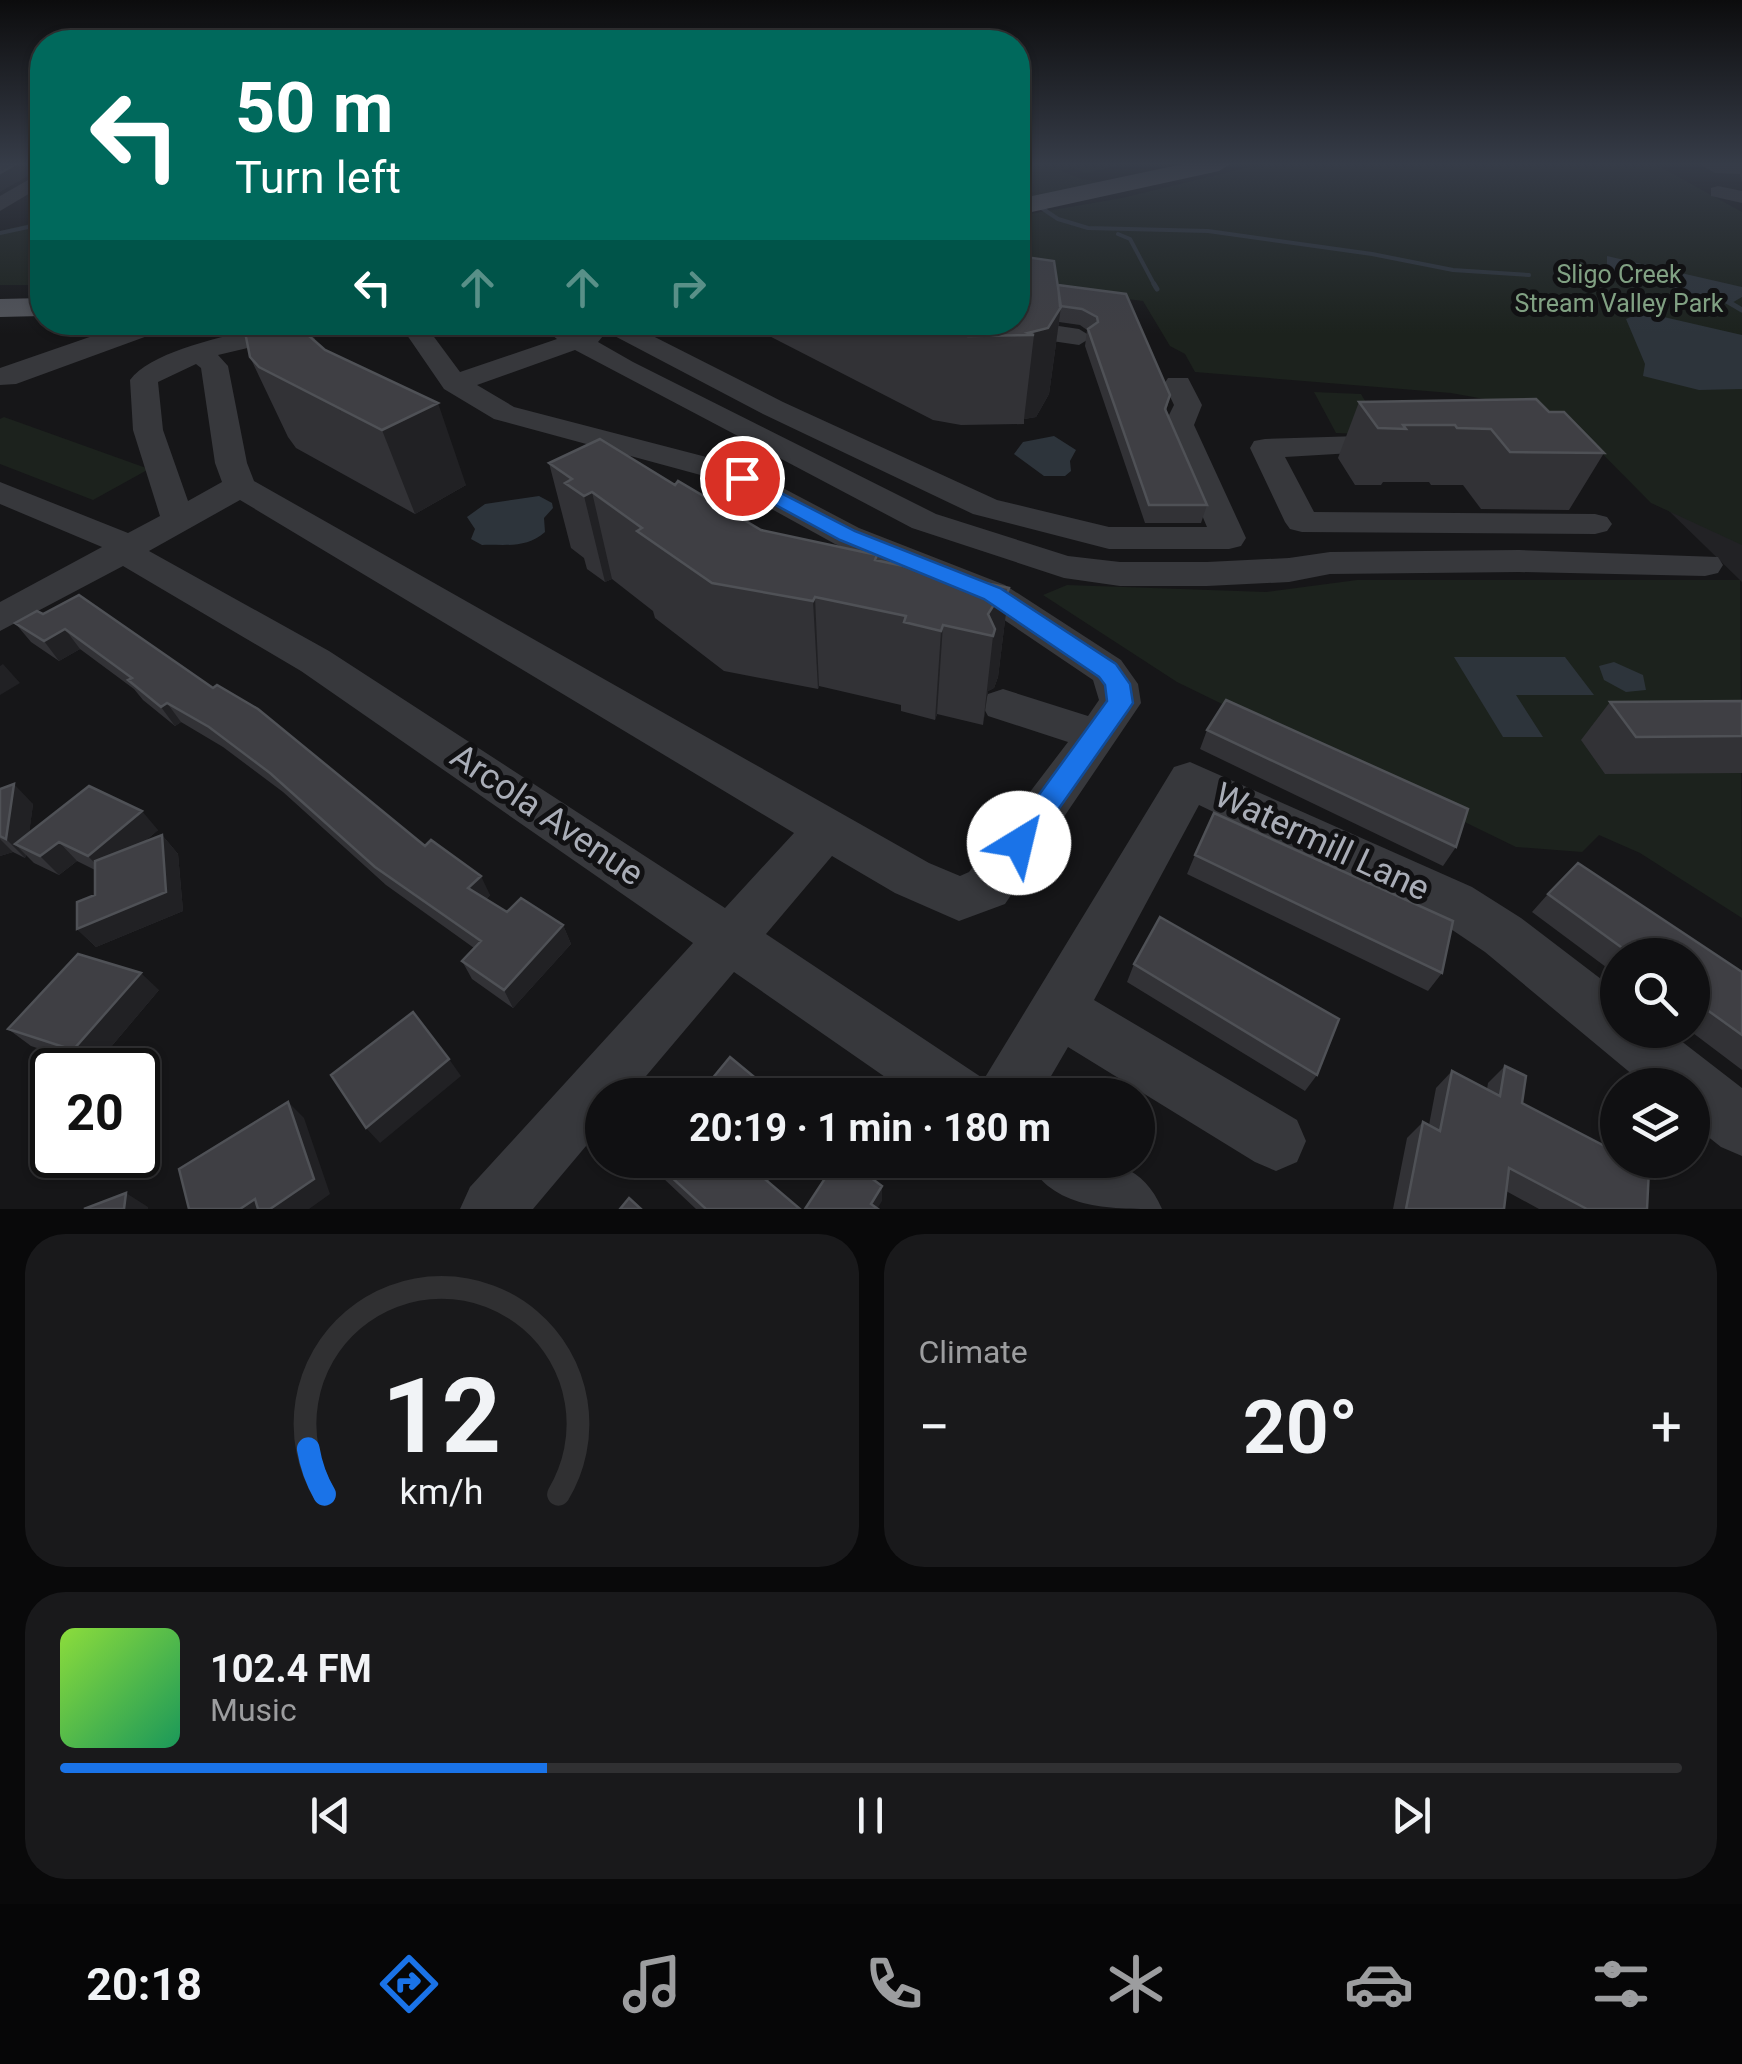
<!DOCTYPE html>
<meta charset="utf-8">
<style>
body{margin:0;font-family:Roboto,sans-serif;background:#19191b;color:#f1f3f6;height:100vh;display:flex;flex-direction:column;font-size:38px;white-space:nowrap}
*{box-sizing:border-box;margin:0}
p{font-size:32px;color:#9c9d9f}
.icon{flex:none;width:55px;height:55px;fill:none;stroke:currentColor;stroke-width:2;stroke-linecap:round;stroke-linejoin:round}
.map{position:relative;height:1209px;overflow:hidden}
.side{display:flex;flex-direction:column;gap:25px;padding:25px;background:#09090a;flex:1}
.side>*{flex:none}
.top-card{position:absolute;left:30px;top:30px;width:1000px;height:305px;border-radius:40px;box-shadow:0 2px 8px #0004,0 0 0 2px #303032;background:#00695c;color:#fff;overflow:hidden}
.tools{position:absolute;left:1600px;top:938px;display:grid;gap:20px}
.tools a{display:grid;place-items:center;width:110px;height:110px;border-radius:50%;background:#101012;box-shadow:0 2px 8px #0004,0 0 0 2px #303032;font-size:50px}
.speed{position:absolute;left:30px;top:1048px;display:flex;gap:20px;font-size:50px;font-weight:700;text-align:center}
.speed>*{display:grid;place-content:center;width:130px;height:130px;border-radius:50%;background:#101012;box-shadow:0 2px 8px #0004,0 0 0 2px #303032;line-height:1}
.speed .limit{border:5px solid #111;border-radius:15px;background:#fff;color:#111}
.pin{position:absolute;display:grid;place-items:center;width:85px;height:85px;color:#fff;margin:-42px;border:5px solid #fff;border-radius:50%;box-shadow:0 2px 10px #0007}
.me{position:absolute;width:110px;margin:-55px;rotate:36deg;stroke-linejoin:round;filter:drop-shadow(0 0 8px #0008)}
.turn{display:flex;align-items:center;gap:35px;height:210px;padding:0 40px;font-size:45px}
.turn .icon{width:130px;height:130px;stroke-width:2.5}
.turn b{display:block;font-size:70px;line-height:85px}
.lanes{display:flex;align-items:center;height:95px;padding:0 40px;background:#0003;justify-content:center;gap:50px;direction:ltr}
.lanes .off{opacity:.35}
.big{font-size:75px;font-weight:700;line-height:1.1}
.side .widget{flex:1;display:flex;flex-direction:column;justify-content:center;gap:15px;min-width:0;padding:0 35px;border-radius:40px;background:#19191b}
.side .dial{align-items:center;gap:0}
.dial svg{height:260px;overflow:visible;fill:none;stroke:#303032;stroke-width:7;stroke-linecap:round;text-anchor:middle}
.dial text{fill:#f1f3f6;stroke:none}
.song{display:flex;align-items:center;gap:30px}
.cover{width:120px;height:120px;border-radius:15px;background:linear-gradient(135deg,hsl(90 70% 55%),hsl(150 70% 35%))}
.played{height:10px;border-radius:5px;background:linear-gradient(90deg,#1a73e8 30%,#303032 30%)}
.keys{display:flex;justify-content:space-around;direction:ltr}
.heat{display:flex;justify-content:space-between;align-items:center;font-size:55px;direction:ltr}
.side .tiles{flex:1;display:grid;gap:25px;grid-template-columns:1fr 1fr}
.widget:last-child{grid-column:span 2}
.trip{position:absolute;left:585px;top:1078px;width:570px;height:100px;border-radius:50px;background:#101012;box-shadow:0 2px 8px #0004,0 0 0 2px #303032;font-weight:700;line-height:100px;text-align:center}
.dock{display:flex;height:160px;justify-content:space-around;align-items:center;background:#060607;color:#9c9d9f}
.dock .icon{width:70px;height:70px}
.dock .active{color:#1a73e8}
.dock b{font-size:45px;color:#f1f3f6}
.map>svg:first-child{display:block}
.built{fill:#222225}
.green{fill:#1c221d}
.water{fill:#2d343b}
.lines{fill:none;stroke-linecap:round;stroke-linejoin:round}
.stream-far1{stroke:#2d343b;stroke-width:4}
.stream{stroke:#2d343b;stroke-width:5}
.minor{fill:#37383c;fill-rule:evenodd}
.major{fill:#53555b;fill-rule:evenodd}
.wall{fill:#323236}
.shaded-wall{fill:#212124}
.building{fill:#3f3f44;stroke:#4f5156;stroke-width:2.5}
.route{fill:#1a73e8;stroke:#114b97;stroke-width:2.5}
.labels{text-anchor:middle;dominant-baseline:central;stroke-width:10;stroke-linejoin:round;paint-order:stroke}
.far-park-label{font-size:25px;fill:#81a183;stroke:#111113}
.near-street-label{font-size:35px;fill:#a9adb7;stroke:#111113}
</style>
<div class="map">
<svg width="1742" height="1209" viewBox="0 0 1742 1209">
<rect width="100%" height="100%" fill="#161618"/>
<path class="built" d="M 1667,509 L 1742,516 L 1742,582 L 1740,580 Z"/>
<path class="green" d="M 1018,164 L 1125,164 L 1086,173 L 1070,168 L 1061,171 L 1082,179 L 1142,188 L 1018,204 Z
M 1262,164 L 1655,164 L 1742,212 L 1742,545 L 1651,503 L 1562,413 L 1451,393 L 1195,372 L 1185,354 L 1170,346 L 1143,301 L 1018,285 L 1018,216 L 1122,198 Z
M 42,221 L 42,285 L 0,285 L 0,231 Z
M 1314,392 L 1361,394 L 1385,435 L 1336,433 Z
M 4,417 L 149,469 L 93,500 L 0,464 L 0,419 Z
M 1357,580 L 1740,580 L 1742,918 L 1640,853 L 1599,835 L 1582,852 L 1516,847 L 1177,682 L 1043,595 L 1067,585 L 1266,592 Z"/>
<path class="water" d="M 1607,256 L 1742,287 L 1742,297 L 1730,304 L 1696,298 L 1668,286 L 1620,284 L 1607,271 Z
M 1642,312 L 1742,335 L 1742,389 L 1699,390 L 1643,376 L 1645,364 L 1626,319 Z
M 1054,436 L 1076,450 L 1070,461 L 1071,471 L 1065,476 L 1044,476 L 1014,454 L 1023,442 Z
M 539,496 L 552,503 L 553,508 L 544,518 L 545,532 C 526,549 504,544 482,545 L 471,539 L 475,529 L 467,517 L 485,504 Z
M 1454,657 L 1565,657 L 1594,695 L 1516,695 L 1543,737 L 1503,737 Z
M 1614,662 L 1643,675 L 1646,690 L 1626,692 L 1604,680 L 1599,666 Z"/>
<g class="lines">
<path class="stream-far1" d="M 1043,209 L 1058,219 L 1088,228 L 1208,231 L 1372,254 L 1453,270 L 1529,275
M 0,233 L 42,224
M 1118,234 L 1130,239 L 1155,286"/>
<path class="stream" d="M 1154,284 L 1157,289
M 1725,300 L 1742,310"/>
<path class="minor" d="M 42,172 L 42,186 L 0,211 L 0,196 Z
M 1718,186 L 1742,191 L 1742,203 L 1711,196 L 1711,188 Z
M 1018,320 L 1079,329 L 1092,337 L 1079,345 L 977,330 L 965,322 Z
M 133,322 L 175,322 L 172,327 L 16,384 L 0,385 L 0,368 Z
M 288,322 L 340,322 L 337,327 L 218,355 L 228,366 L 247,463 L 254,481 L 929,863 L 960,876 L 969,872 L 1068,742 L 988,716 L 982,705 L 988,694 L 1003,689 L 1088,716 L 1099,700 L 1093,680 L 979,603 L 835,544 L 719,480 L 494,419 L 444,389 L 398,322 L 423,322 L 460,372 L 557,339 L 535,322 L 566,322 L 580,331 L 599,330 L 603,336 L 598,342 L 633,362 L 936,514 L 1068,556 L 1120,562 L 1207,562 L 1289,558 L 1330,552 L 1519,550 L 1718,557 L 1723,565 L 1718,573 L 1705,576 L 1519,572 L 1330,574 L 1289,582 L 1207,586 L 1120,586 L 1064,578 L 912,528 L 575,350 L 477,385 L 514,407 L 741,466 L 859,528 L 1005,585 L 1121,660 L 1138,684 L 1141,703 L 1005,904 L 959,921 L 895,893 L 832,856 L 766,934 L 984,1079 L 1174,767 L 1190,762 L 1472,887 L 1521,918 L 1618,992 L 1618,1030 L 1667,1030 L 1742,1088 L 1742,1156 L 1721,1147 L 1692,1124 L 1692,1085 L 1645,1085 L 1485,952 L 1436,919 L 1199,805 L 1094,1000 L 1297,1120 L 1306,1141 L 1297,1162 L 1276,1171 L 1255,1162 L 1068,1047 L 1040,1095 L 911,1095 L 734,972 L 630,1095 L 602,1095 L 602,1127 L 533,1209 L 460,1209 L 470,1187 L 693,943 L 301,671 L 123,566 L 0,631 L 0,602 L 102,547 L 0,504 L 0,482 L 128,533 L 160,516 L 133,430 L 130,380 C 154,347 249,331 288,322 ZM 196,364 L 201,368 L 215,463 L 222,482 L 188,501 L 163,430 L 158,382 ZM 240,500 L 794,833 L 725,908 L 329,651 L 149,551 Z
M 606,322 L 647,322 L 639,329 L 783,402 L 997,500 L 1109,527 L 1207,527 L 1164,425 L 1174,405 L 1164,384 L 1168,378 L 1188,378 L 1202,405 L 1194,425 L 1246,538 L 1241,546 L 1229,549 L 1109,549 L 973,514 L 763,414 L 607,332 L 603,327 Z
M 1392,435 L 1403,438 L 1407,444 L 1403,450 L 1285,457 L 1314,512 L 1595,514 L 1607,517 L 1612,524 L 1607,531 L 1595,534 L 1302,532 L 1290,529 L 1285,522 L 1250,448 L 1254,441 L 1265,439 Z
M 1027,1160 C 1082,1160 1137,1149 1162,1209 C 1106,1209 1053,1209 1027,1160 Z"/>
<path class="major" d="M 1183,164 L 1230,164 L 1219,171 L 1018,215 L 1018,199 Z
M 42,298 L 42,316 L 0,317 L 0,299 Z"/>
</g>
<path class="wall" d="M 1699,164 L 1742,164 L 1742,183 L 1740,174 L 1715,173 Z
M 42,179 L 42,200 L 40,200 L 32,186 Z
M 1058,285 L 1126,294 L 1170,395 L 1166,412 L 1207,505 L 1201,523 L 1145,523 L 1085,346 L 1087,330 L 1080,325 L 1059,322 L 1049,394 L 1036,417 L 1024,419 L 1024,424 L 961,425 L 933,420 L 742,322 L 1018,322 Z
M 308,322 L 316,342 L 466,485 L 415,514 L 296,448 L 288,437 L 250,357 Z
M 1359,402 L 1549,412 L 1604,453 L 1569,510 L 1481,509 L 1463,485 L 1431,485 L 1429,482 L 1383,482 L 1381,485 L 1355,485 L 1338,458 Z
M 549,463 L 675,485 L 761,530 L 877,555 L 877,561 L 1009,588 L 998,677 L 994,688 L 988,691 L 983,725 L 937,714 L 935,720 L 901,711 L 901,705 L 819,686 L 818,689 L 724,671 L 655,618 L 653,611 L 612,579 L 605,582 L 587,569 L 584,558 L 571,548 Z
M 37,611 L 425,846 L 490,895 L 486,899 L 507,912 L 563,925 L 571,944 L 513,1008 L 472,979 L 462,961 L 474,948 L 386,885 L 283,792 L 223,747 L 181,722 L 175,726 L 143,700 L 134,689 L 80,649 L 59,661 L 31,642 L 15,623 Z
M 1742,701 L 1742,773 L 1605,774 L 1581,740 L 1610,702 Z
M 1207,730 L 1456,847 L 1443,866 L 1200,749 Z
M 0,789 L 33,804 L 29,833 L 158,830 L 144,842 L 162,835 L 178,854 L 183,911 L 96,947 L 77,929 L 95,895 L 95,870 L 77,861 L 59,875 L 34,863 L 26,855 L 25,858 L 13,852 L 0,856 Z
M 1195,855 L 1442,973 L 1428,991 L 1187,874 Z
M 1548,894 L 1742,972 L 1742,1070 L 1689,1030 L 1692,1030 L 1692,955 L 1618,955 L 1618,976 L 1532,912 Z
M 1134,964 L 1317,1075 L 1305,1091 L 1127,982 Z
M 159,990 L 94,1067 L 31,1046 L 8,1029 Z
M 1505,1066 L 1522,1103 L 1647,1209 L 1539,1209 L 1506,1191 L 1504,1209 L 1393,1209 L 1407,1138 L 1423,1122 L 1429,1125 L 1436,1088 L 1452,1071 L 1487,1089 L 1488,1083 Z
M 659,1160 L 784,1160 L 768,1182 L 800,1209 L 696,1209 L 663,1178 L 656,1163 Z"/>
<path class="shaded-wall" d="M 16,164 L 38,164 L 40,169 L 0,192 L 0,173 Z
M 1061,307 L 1049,394 L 1036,417 L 1024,419 L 1034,335 L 1028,333 Z
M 304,322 L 308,322 L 318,348 L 341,413 Z
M 438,403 L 466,485 L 415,514 L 382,430 Z
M 592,492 L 612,579 L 605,582 L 584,496 Z
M 1009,588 L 998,677 L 994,688 L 988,691 L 983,725 L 993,636 L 988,614 L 995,603 Z
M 815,597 L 819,686 L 818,689 L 813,601 Z
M 943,625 L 937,714 L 935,720 L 941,631 Z
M 65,629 L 80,649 L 59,661 L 44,641 Z
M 3,664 L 20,683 L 0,695 L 0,666 Z
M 167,703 L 181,722 L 175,726 L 161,707 Z
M 14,784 L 33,804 L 27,850 L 15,844 L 26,855 L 25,858 L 6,839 Z
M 142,811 L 158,830 L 106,875 L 88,856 Z
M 162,835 L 178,854 L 183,911 L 96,947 L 77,929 Z
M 0,839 L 13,852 L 0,856 Z
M 59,842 L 77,861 L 59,875 L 40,856 Z
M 481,876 L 490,895 L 477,906 L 468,888 Z
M 563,925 L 571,944 L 513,1008 L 504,990 Z
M 141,973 L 159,990 L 94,1067 L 73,1050 Z
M 449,1059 L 461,1076 L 380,1143 L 366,1128 Z
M 288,1102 L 304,1118 L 330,1194 L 309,1209 L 270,1209 Z
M 770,1160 L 784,1160 L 762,1189 L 759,1174 Z
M 882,1186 L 882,1201 L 877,1209 L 871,1204 Z
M 126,1193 L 148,1207 L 148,1209 L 124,1209 Z
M 255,1199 L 268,1209 L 240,1209 Z"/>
<path class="building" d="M 0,164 L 16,164 L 0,173 Z
M 42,179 L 42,186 L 32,186 Z
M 1018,256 L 1054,261 L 1061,307 L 1048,328 L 1028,333 L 1034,335 L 968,336 L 937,331 L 917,322 L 1018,322 Z
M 1058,285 L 1126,294 L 1170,395 L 1165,409 L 1207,505 L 1149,505 L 1088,329 L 1098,322 L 1097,317 L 1082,309 L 1060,306 Z
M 243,322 L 304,322 L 308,335 L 325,350 L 438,403 L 382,430 L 259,367 L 250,357 Z
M 1536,399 L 1549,412 L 1564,412 L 1604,453 L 1510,452 L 1491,429 L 1457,428 L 1455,425 L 1403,425 L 1406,429 L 1378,428 L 1359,402 Z
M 600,439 L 675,485 L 678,481 L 761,530 L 877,555 L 875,560 L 1009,588 L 1005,599 L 995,603 L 988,614 L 995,629 L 993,636 L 943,625 L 941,631 L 904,622 L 906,616 L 815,597 L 813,601 L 712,583 L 637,531 L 642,528 L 592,492 L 584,496 L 565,483 L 572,479 L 549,463 Z
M 79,595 L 213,688 L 217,685 L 258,709 L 425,846 L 431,840 L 481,876 L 468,888 L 507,912 L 521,898 L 563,925 L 504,990 L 462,961 L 481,941 L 375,867 L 270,773 L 209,727 L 167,703 L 161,707 L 128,680 L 132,678 L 65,629 L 44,641 L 15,623 L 37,611 L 43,614 Z
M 1226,700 L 1468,809 L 1456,847 L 1207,730 Z
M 1742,701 L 1742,736 L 1636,737 L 1610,702 Z
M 14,784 L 6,839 L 0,836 L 0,789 Z
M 89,786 L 142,811 L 88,856 L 59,842 L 40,856 L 15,844 Z
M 1214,813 L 1453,921 L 1442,973 L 1195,855 Z
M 162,835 L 166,892 L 77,929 L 77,902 L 95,895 L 95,861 Z
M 1578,863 L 1742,972 L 1742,1035 L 1692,999 L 1692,955 L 1632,955 L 1548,894 Z
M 1160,917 L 1339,1019 L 1317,1075 L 1134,964 Z
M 78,954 L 141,973 L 73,1050 L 8,1029 Z
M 413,1012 L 449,1059 L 366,1128 L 331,1075 Z
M 730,1057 L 776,1095 L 713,1095 L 716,1091 L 707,1085 Z
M 1505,1066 L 1526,1076 L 1522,1103 L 1618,1153 L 1618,1160 L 1631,1160 L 1649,1169 L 1647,1209 L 1587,1209 L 1509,1168 L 1504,1209 L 1406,1209 L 1423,1122 L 1440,1131 L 1452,1071 L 1500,1096 Z
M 288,1102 L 314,1179 L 270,1209 L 258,1209 L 255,1199 L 240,1209 L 189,1209 L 179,1169 Z
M 659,1160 L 770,1160 L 759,1174 L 800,1209 L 706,1209 L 656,1163 Z
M 837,1160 L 847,1160 L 882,1186 L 871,1204 L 878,1209 L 805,1209 Z
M 126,1193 L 124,1209 L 84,1209 Z
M 629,1198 L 641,1209 L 620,1209 Z"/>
<linearGradient id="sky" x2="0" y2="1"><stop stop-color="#0c0c0d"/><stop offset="0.49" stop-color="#363c48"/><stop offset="1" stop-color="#363c48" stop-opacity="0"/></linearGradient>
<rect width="1742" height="334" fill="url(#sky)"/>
<path class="route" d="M 742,473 L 855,531 L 1000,588 L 1116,664 L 1130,684 L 1133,703 L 1129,709 L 1029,851 L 1019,855 L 1009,851 L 1004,843 L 1107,701 L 1105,685 L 1099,677 L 984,599 L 840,540 L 735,483 L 735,474 Z"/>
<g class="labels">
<g class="far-park-label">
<text x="1619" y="274">Sligo Creek<tspan x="1619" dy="29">Stream Valley Park</tspan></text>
</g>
<g class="near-street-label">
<text transform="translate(547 815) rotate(34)">Arcola Avenue</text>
<text transform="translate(1322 842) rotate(25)">Watermill Lane</text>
</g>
</g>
</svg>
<div class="tools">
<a><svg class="icon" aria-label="search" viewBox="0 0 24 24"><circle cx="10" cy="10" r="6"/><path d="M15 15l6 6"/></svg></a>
<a><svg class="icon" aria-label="layers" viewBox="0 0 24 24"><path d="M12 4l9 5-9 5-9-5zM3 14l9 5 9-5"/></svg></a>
</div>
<div class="speed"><div class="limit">20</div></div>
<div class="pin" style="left:742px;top:478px;background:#d93025"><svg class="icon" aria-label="arrive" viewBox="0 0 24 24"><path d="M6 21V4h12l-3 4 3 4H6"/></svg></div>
<svg class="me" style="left:1019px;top:843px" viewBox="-20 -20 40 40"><circle r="19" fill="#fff"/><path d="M0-13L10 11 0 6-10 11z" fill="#1a73e8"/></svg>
<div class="trip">20:19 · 1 min · 180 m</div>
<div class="top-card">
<div class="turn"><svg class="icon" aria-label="left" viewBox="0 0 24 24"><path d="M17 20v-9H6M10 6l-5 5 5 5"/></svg><div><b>50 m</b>Turn left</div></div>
<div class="lanes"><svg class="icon" aria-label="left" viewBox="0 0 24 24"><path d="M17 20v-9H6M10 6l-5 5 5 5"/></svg><svg class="icon off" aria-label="ahead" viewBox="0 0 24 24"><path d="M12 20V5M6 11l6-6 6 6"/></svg><svg class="icon off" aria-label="ahead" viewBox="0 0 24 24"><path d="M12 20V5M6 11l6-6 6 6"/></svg><svg class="icon off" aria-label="right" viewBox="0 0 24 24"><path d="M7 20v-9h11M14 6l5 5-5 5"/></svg></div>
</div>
</div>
<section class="side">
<div class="tiles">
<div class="widget dial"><svg viewBox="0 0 100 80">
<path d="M14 69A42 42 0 1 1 86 69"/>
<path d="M14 69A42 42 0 0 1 9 55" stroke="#1a73e8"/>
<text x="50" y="56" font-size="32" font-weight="700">12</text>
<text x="50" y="72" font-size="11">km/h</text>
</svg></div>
<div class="widget"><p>Climate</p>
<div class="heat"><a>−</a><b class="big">20°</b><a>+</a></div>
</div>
<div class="widget">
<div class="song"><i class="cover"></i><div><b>102.4 FM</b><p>Music</p></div></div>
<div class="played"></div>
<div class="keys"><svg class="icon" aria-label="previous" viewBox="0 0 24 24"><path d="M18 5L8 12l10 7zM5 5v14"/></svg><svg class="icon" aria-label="pause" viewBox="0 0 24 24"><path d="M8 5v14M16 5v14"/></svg><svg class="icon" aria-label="next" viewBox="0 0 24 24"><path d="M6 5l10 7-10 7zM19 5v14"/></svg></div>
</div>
</div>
</section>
<nav class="dock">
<b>20:18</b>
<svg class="icon active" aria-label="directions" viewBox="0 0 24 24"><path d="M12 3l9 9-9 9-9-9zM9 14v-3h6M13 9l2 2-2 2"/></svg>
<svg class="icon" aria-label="music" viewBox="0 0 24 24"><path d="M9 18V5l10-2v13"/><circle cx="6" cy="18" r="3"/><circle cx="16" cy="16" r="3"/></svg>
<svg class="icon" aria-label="phone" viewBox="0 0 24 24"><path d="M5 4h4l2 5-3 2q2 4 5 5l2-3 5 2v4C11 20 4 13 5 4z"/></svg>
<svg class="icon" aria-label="climate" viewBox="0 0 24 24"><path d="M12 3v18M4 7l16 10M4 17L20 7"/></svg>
<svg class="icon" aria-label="car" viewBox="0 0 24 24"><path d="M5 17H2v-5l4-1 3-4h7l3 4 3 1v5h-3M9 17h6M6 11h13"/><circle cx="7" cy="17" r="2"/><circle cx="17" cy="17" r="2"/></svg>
<svg class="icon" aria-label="filters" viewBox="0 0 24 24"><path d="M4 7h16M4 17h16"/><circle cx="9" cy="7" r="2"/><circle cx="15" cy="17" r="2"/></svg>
</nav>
